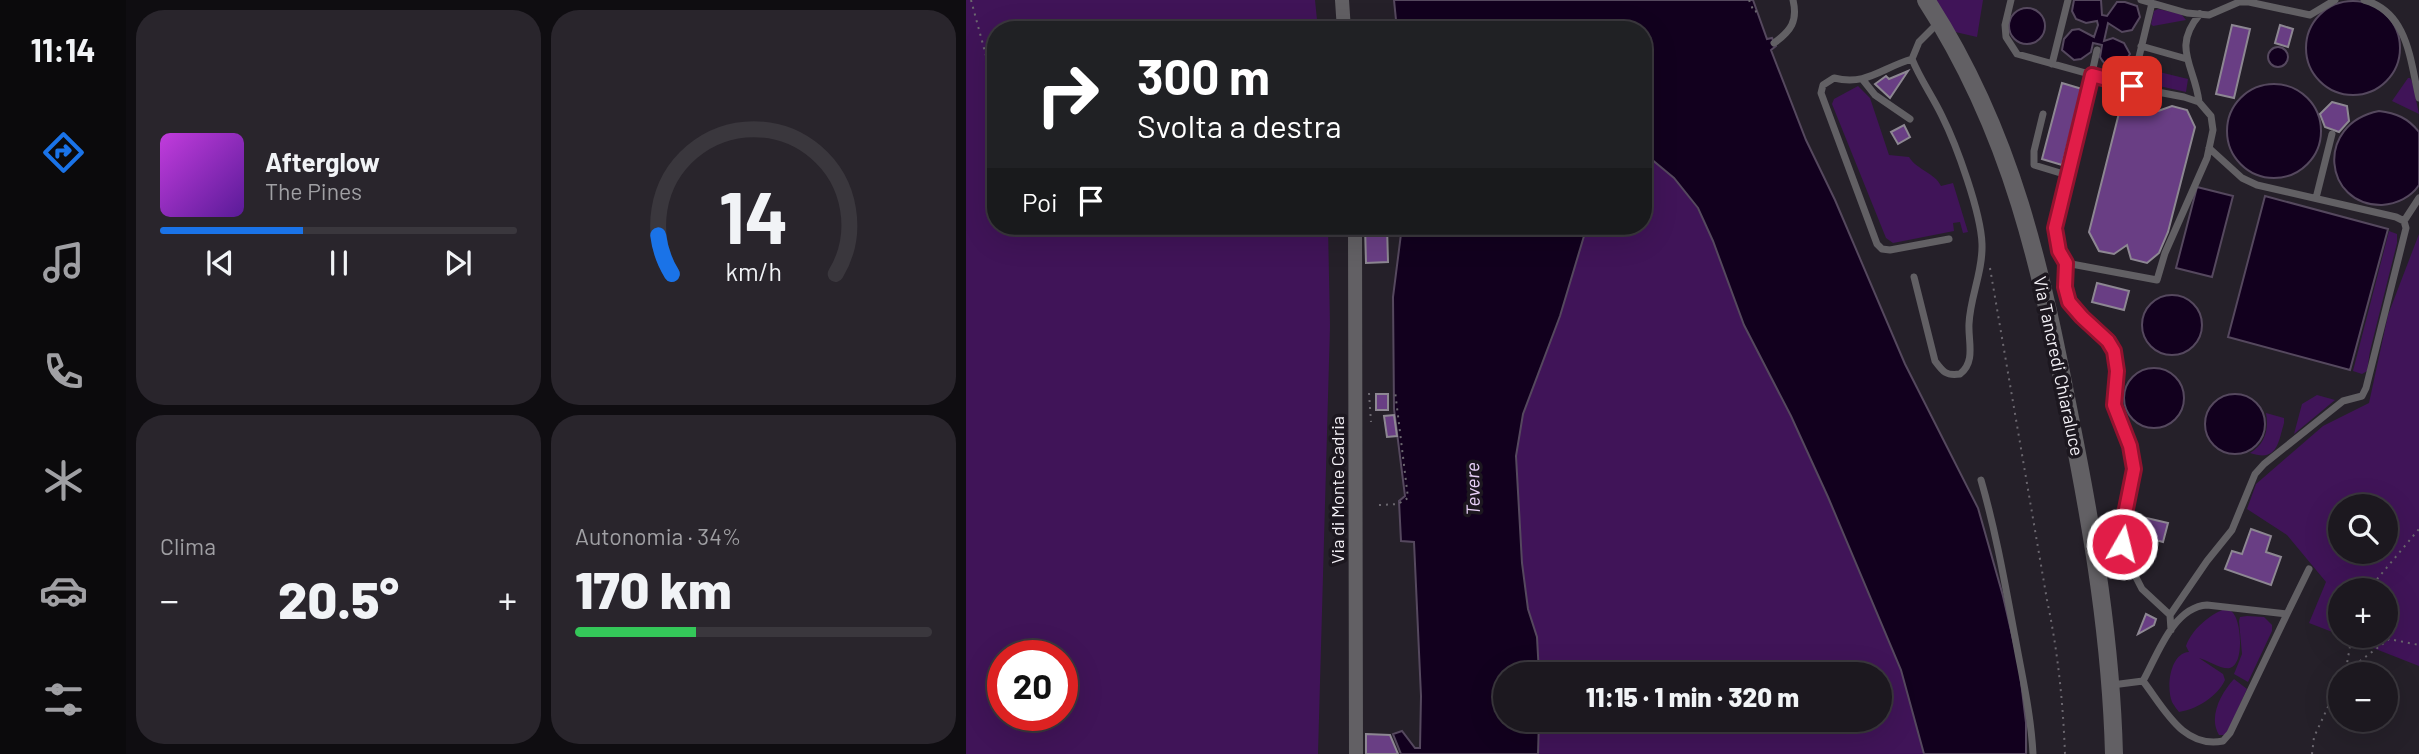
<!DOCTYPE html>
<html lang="it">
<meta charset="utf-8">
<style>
body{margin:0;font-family:Barlow,sans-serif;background:#29252c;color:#f1f3f6;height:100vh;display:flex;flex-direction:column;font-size:26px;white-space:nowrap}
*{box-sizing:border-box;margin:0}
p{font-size:23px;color:#a0a0a4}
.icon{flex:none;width:38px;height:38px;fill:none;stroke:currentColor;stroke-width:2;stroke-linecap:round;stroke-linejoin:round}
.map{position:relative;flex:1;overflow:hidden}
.drawer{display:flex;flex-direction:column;gap:10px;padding:10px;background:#0f0d11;width:840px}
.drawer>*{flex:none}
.top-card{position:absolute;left:21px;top:21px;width:665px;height:214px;border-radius:28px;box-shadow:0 7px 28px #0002,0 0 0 2px #3a373d;background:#202124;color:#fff;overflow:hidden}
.buttons{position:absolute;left:1362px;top:494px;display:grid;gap:14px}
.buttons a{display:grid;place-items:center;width:70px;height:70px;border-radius:50%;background:#1c181f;box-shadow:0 7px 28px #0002,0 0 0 2px #3a373d;font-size:35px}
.speed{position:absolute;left:21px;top:640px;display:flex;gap:14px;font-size:35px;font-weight:700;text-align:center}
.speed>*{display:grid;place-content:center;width:91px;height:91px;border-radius:50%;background:#1c181f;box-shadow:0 7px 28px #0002,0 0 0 2px #3a373d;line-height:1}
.speed .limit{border:10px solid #d22;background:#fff;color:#111}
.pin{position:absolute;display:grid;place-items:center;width:60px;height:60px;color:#fff;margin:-30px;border-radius:14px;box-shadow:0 4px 10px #0006}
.me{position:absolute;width:77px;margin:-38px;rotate:8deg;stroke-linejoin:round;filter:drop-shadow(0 0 5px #0008)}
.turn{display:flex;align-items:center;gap:24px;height:147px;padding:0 35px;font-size:32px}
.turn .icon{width:91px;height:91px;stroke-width:2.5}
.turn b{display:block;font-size:49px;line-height:60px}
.then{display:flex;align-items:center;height:66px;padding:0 35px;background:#0003;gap:14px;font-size:26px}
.big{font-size:52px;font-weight:800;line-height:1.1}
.drawer .widget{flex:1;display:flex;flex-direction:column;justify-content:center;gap:10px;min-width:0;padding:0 24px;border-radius:28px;background:#29252c}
.drawer .dial{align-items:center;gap:0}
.dial svg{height:182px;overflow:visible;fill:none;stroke:#3a373d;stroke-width:7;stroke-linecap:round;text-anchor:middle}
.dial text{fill:#f1f3f6;stroke:none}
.song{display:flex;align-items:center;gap:21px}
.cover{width:84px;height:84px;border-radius:10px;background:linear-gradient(135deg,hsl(290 70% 55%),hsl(270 70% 35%))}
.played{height:7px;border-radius:4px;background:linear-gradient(90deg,#1a73e8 40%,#3a373d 40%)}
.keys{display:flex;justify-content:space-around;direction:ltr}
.heat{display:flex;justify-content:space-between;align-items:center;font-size:38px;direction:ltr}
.charge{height:10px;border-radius:5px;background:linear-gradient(90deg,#34c759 34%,#3a373d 0)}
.drawer .tiles{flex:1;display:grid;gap:10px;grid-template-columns:repeat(2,1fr)}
.trip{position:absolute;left:527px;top:662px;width:399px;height:70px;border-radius:35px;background:#1c181f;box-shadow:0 7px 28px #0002,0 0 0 2px #3a373d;font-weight:800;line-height:70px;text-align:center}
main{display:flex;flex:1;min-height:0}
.tab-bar{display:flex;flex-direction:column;width:126px;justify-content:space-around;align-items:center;background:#0b0a0c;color:#a0a0a4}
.tab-bar .icon{width:49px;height:49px}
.tab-bar .on{color:#1a73e8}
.tab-bar b{font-size:32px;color:#f1f3f6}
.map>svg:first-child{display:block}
.green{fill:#401458;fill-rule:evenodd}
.water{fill:#12001e;stroke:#55485e;stroke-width:2}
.building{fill:#693e84;stroke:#8d8792;stroke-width:2}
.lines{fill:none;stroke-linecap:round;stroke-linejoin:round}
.path{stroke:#6b676f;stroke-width:2;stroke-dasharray:2 5;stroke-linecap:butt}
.service{stroke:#626064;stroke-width:7}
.minor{stroke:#626064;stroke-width:14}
.tertiary{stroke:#626064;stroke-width:18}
.route-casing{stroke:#92132f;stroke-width:18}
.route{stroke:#e11d48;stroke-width:12}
.labels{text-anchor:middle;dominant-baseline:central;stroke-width:7;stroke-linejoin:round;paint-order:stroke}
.street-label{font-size:18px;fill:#f2eff5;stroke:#1c171f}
.water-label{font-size:19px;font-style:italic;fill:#e8d0f8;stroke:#1c171f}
</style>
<main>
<nav class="tab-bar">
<b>11:14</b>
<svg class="icon on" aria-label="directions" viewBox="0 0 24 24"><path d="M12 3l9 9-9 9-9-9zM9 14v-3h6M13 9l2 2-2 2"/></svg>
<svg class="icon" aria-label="music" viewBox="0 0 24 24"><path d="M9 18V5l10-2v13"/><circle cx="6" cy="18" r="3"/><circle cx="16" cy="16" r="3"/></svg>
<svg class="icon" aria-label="phone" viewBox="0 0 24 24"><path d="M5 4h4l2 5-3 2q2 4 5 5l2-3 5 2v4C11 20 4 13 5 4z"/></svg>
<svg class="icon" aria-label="climate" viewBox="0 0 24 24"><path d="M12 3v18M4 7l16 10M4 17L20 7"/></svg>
<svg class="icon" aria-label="car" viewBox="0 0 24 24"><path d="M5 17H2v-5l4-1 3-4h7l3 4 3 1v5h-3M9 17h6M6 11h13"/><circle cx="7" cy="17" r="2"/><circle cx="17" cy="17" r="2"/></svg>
<svg class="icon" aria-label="filters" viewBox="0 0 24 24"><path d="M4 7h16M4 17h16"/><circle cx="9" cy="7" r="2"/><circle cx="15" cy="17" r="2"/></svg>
</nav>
<section class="drawer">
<div class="tiles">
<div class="widget">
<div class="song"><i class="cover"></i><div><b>Afterglow</b><p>The Pines</p></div></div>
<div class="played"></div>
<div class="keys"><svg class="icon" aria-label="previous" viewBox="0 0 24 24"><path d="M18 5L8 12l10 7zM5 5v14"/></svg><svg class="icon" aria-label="pause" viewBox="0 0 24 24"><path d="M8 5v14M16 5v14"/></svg><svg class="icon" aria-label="next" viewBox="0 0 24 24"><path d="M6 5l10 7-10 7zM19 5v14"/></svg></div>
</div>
<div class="widget dial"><svg viewBox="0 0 100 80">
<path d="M14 69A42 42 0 1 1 86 69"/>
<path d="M14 69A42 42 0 0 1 8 52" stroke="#1a73e8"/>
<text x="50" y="56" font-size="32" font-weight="700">14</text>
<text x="50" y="72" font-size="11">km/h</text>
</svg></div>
<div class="widget"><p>Clima</p>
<div class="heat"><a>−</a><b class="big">20.5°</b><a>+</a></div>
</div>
<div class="widget"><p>Autonomia · 34%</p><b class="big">170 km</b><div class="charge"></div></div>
</div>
</section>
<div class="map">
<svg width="1453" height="754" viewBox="0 0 1453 754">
<rect width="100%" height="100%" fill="#252029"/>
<path class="green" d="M 0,0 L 349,0 L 352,30 L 30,30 L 30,226 L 362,226 L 364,326 L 352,754 L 0,754 ZM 37,656 L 96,656 L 96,716 L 37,716 Z
M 967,0 L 1017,0 L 1011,37 L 985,31 Z
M 1192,9 L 1215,14 L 1220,20 L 1187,26 L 1185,24 L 1188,11 Z
M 1181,69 L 1222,79 L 1220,92 L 1175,82 L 1172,76 Z
M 1442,78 L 1444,78 L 1446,81 L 1453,114 L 1426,101 Z
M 892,86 L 904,98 L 923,155 L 943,157 C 951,170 969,173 975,186 L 987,183 L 1002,232 L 997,233 L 994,222 L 987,223 L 988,231 L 927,243 L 920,238 L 866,104 L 868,99 Z
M 677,150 L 684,158 L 708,178 L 731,208 L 747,241 L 778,325 L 825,416 L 862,497 L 935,670 L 958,754 L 572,754 L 573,719 L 914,719 L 914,674 L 573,674 L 571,637 L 562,609 L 556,563 L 550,456 L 557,414 L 594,316 L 621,226 L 677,226 Z
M 1423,231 L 1431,234 L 1431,243 L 1404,351 L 1401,371 L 1396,374 L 1387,371 Z
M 1453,234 L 1453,666 L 1374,635 L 1419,635 L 1419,590 L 1374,590 L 1374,635 L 1343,623 L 1360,582 L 1321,535 L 1281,509 L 1290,484 L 1357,426 L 1403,403 L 1422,315 ZM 1374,506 L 1419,506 L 1419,551 L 1374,551 Z
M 1351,395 L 1369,400 L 1328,434 L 1336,404 Z
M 1300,413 L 1318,418 L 1318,423 C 1312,444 1311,462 1284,453 C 1299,444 1303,430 1300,413 Z
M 1261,608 C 1264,610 1267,612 1269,616 C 1275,626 1278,664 1264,668 C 1256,670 1241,660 1233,658 L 1257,674 L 1259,680 C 1251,697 1231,709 1213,712 C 1212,711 1207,704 1206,702 C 1200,687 1204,653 1223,652 L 1220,646 C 1226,629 1244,614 1261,608 Z
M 1281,616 L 1298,617 L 1306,625 L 1306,631 L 1282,682 L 1268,674 L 1276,654 L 1273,621 L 1274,617 Z
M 1268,679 L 1281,689 L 1260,735 L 1253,735 C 1242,717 1255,693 1268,679 Z"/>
<path class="water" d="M 428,0 L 787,0 L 801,39 L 806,38 L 810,46 L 805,50 L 840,140 L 869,200 L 939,364 L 1012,508 L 1037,596 L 1053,665 L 1060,723 L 1060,754 L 958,754 L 935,670 L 862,497 L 825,416 L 778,325 L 747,241 L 732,208 L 708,178 L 684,158 L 677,150 L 677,30 L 431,30 Z
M 1108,0 L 1135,0 L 1136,15 L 1141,16 L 1151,2 L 1159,2 L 1171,6 L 1174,17 L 1166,30 L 1156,32 L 1142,23 L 1138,41 L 1147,38 L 1158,43 L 1164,54 L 1154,69 C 1144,68 1139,66 1134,57 L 1136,45 L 1127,43 L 1125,52 L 1115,59 L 1108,60 L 1096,50 L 1098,39 L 1106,30 L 1113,29 L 1128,37 L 1132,25 L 1131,21 L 1120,23 L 1110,19 L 1106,11 Z
M1340 48a47 47 0 1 1 94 0a47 47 0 1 1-94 0Z
M1043 26a18 18 0 1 1 36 0a18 18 0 1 1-36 0Z
M1302 57a10 10 0 1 1 20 0a10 10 0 1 1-20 0Z
M1261 131a47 47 0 1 1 94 0a47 47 0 1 1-94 0Z
M 1413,111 C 1430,113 1442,118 1453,132 L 1453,185 C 1445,197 1431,204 1416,205 C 1358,206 1348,124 1413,111 Z
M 1231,187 L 1267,196 L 1246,277 L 1210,268 Z
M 1299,196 L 1422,229 L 1384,370 L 1262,337 Z
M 436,226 L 621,226 L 594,316 L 557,414 L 550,456 L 556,563 L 562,609 L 571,637 L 573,674 L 539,674 L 539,719 L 573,719 L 572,754 L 435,754 L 427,734 L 436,731 L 449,748 L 454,748 L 455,696 L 448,542 L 435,541 L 433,501 L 439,496 L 428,409 L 427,297 Z
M1176 325a30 30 0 1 1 60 0a30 30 0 1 1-60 0Z
M1158 398a30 30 0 1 1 60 0a30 30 0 1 1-60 0Z
M1239 424a30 30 0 1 1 60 0a30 30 0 1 1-60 0Z"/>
<path class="building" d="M 1266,25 L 1284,29 L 1268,98 L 1250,94 Z
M 1314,25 L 1327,29 L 1322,47 L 1309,43 Z
M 942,71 L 924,98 L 909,84 L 920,76 L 923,79 Z
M 1096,83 L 1116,89 L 1096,165 L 1076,159 Z
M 1168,96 L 1182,98 L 1192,111 L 1206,106 L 1221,110 L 1229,127 L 1202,232 L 1193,253 L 1181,263 L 1165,259 L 1161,245 L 1148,254 L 1133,251 L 1123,232 L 1154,109 Z
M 1366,102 L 1381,106 L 1383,121 L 1373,132 L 1359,127 L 1354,114 Z
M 938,125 L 944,137 L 932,144 L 925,132 Z
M 399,226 L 421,226 L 422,262 L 400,263 Z
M 1131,283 L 1163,291 L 1158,310 L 1126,302 Z
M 410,394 L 422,394 L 422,410 L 410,410 Z
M 428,415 L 431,436 L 421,437 L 418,416 Z
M 1172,516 L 1202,523 L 1197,542 L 1167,534 Z
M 1285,529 L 1305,536 L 1300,552 L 1315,557 L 1305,585 L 1259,569 L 1266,551 L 1276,554 Z
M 1180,614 L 1190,619 L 1188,625 L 1172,634 Z
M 400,734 L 424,735 L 432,754 L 400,754 Z"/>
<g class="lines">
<path class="path" d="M 5,0 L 26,78
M 783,0 L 788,12 L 791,11
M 1024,268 L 1081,600 C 1092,652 1097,702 1099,754
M 403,393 L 405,422
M 413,505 L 432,504 L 442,498 L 429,391
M 1402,590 L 1453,529
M 1380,669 L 1386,635
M 1377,674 L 1423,639 L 1453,645
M 1346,754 L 1348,737 L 1374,681"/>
<path class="service" d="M 1045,0 L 1039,25 L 1040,37 L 1051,54 L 1181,90 L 1218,97 L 1233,102 L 1245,116 L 1247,130 L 1241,158 L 1199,253 L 1191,280 L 1100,263 L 1093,252 L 1089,228 L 1123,87 L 1131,50
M 1175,0 L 1221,13 L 1243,15 L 1273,2 L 1283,2 L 1344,15 L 1369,0
M 1398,0 C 1442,12 1444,60 1453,98
M 808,43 C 825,31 832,21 827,0
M 1175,46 L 1221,59
M 946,59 C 915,68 901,86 868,78 L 857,85 L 855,93 L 911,244 L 916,249 L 924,250 L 983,239
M 1086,64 L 1102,0
M 897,80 L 909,95 L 944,119
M 1166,86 L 1186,3
M 1233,102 C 1229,66 1205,48 1234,14
M 1077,114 L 1068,151 L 1068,165 L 1101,175
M 1350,198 L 1366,134
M 1438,221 L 1453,198
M 1100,263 L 1099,287 L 1103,302 L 1116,317 L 1142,341 L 1150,358 L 1148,406 L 1164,446 L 1168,469 L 1156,529 L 1158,554 L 1176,589 L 1204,615 L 1205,630
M 948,277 L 969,361 C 977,372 980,376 994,374 C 1010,362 1002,341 1003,324 C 1004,297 1017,272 1016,244 C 1015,213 991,146 976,116 C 967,97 954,79 946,59 L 953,42 L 973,22
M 1015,480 C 1030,532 1039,584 1049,637 C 1056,676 1065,714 1067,754
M 1321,614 L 1343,569
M 1204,615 L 1241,561 L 1266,530 L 1289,474 L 1298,464 L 1377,401 L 1396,396 L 1400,388 L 1440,228 L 1438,221 L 1430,217 L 1291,185 L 1276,178 L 1243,148
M 1146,685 L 1177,681 C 1198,708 1217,749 1257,741 L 1264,733 L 1321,614 L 1241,605 C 1207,607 1191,656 1177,681"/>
<path class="minor" d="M 376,0 L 378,30
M 389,226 L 390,754"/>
<path class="tertiary" d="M 960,0 C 1047,134 1075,269 1105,423 C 1127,533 1145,642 1148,754"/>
</g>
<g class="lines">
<defs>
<path id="route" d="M 1156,544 L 1156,529 L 1168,469 L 1164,446 L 1148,405 L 1151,371 L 1148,351 L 1142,341 L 1116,317 L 1103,302 L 1099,287 L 1100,263 L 1093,251 L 1089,228 L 1126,75 L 1166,86"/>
</defs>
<use href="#route" class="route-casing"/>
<use href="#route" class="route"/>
</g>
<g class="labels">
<g class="street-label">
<text transform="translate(1093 366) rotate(78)">Via Tancredi Chiaraluce</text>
<text transform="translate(371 490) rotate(-90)">Via di Monte Cadria</text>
</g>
<g class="water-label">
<text transform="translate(506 489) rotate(-91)">Tevere</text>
</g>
</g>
</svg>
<div class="buttons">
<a><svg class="icon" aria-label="search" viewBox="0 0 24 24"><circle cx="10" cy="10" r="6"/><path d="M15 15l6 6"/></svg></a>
<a>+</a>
<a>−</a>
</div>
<div class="speed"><div class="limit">20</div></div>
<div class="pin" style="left:1166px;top:86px;background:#d93025"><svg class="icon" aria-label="arrive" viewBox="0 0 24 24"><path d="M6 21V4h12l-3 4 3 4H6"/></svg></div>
<svg class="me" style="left:1156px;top:544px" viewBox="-20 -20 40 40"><circle r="17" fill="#e11d48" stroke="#fff" stroke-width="3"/><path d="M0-11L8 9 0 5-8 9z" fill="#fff"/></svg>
<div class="trip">11:15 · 1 min · 320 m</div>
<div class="top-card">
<div class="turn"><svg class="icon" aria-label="right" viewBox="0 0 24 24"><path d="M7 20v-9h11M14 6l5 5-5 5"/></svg><div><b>300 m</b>Svolta a destra</div></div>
<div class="then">Poi<svg class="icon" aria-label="arrive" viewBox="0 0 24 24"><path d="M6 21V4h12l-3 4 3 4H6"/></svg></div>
</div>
</div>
</main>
